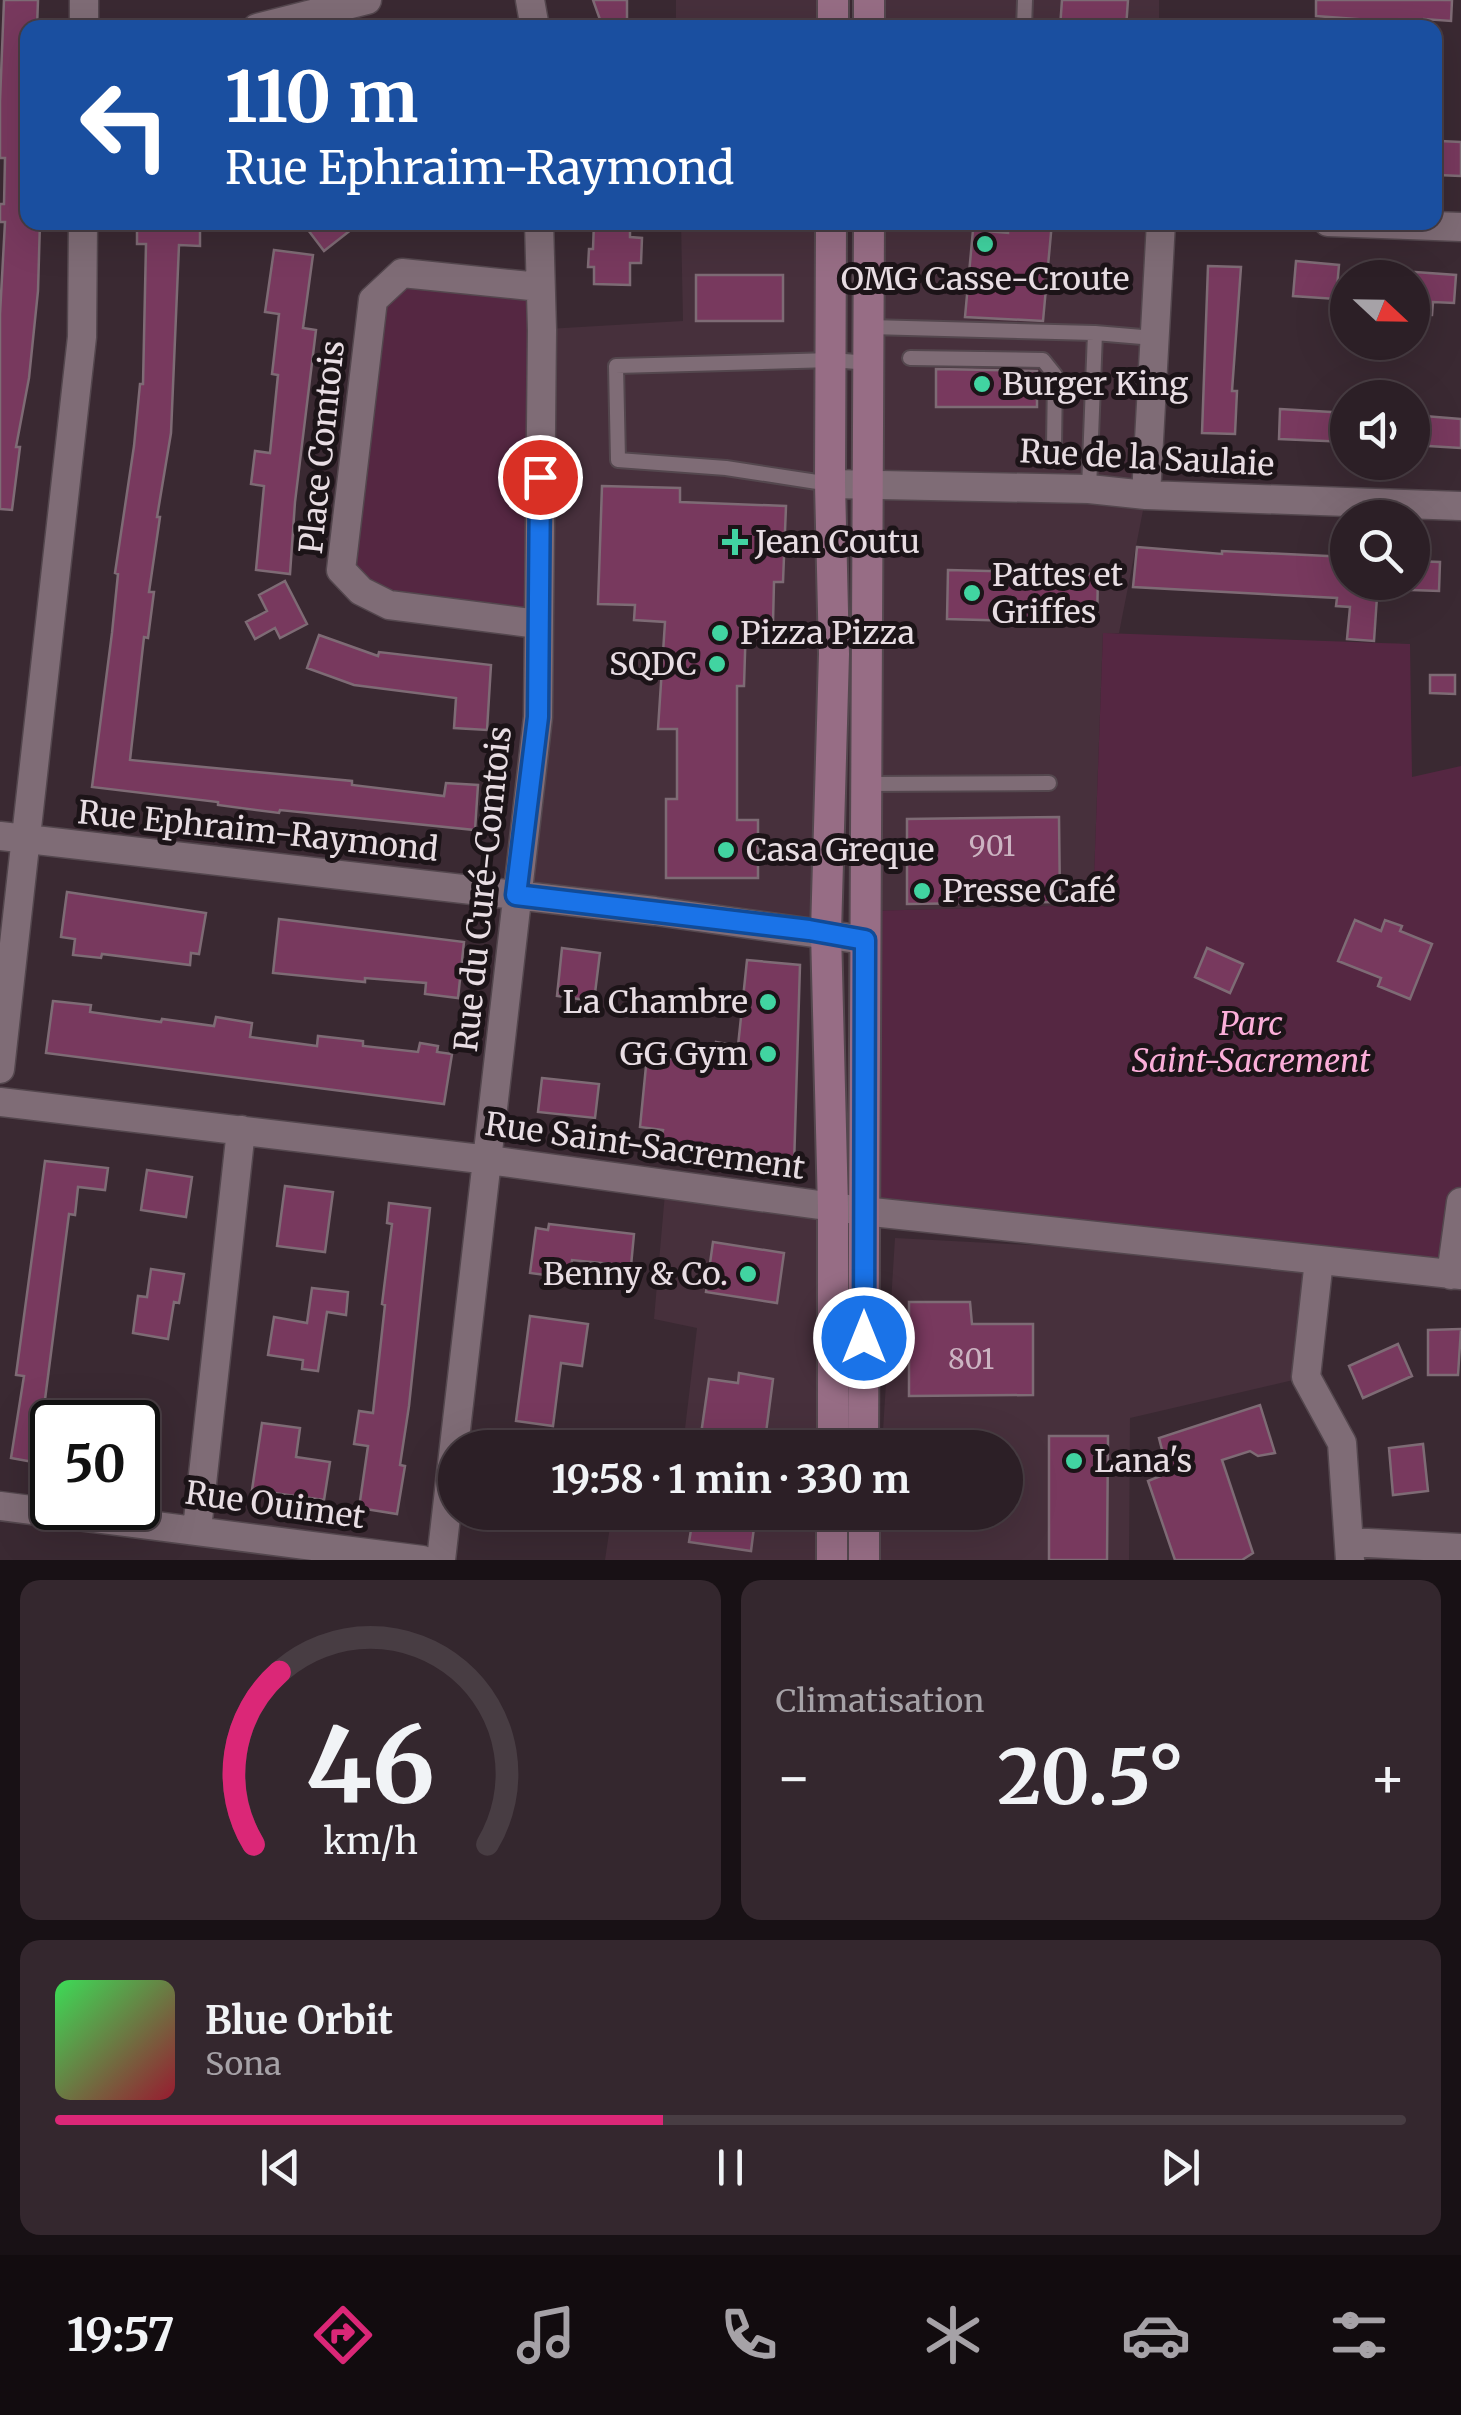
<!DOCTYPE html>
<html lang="fr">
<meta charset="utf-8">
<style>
body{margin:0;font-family:Merriweather,serif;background:#34272e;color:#f1f3f6;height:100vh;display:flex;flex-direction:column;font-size:38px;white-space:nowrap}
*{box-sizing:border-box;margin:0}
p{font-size:32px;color:#a6a2a7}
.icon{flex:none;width:55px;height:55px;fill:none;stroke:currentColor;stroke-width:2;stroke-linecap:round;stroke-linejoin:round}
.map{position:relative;height:1560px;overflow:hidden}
.drawer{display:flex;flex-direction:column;gap:20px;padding:20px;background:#181115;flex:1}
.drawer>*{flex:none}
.top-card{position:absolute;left:20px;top:20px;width:1422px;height:210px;border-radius:20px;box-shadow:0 10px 40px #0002,0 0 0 2px #483d43;background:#1a4fa0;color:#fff;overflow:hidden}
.needle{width:65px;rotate:112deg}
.fabs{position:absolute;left:1330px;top:260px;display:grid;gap:20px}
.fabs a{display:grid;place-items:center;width:100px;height:100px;border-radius:50%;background:#2c1f26;box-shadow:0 10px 40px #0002,0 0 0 2px #483d43;font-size:50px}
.speed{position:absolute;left:30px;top:1400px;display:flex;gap:20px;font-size:50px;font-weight:700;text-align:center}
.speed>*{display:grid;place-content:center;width:130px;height:130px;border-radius:50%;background:#2c1f26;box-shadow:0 10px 40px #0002,0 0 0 2px #483d43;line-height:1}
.speed .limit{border:5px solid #111;border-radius:15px;background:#fff;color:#111}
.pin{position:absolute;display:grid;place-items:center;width:85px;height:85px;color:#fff;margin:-42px;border:5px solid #fff;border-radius:50%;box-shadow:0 2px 10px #0007}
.me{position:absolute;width:110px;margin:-55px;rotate:0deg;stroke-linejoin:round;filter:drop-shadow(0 0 8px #0008)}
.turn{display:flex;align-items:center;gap:35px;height:210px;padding:0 40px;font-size:45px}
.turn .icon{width:130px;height:130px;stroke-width:2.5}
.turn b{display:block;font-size:70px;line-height:85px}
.big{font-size:75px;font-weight:700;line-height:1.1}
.drawer .widget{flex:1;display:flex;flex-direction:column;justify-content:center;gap:15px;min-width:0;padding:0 35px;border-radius:20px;background:#34272e}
.drawer .dial{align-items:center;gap:0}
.dial svg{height:260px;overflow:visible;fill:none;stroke:#483d43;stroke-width:7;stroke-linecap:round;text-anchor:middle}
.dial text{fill:#f1f3f6;stroke:none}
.song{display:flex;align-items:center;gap:30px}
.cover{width:120px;height:120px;border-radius:15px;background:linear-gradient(135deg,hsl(130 70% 55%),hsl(350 70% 35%))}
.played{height:10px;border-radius:5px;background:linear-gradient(90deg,#db2777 45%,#483d43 45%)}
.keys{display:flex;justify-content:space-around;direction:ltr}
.heat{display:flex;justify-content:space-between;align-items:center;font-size:55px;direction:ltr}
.drawer .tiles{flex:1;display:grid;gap:20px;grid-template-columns:1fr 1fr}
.widget:last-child{grid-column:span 2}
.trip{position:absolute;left:438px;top:1430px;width:585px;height:100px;border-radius:50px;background:#2c1f26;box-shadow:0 10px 40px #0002,0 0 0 2px #483d43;font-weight:700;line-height:100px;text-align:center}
.menu{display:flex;height:160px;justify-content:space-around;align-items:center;background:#120c0f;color:#a6a2a7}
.menu .icon{width:70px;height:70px}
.menu .on{color:#db2777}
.menu b{font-size:45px;color:#f1f3f6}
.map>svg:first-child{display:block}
.built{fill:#47303c}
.green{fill:#552742}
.building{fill:#78395e;stroke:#7e6b75;stroke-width:2.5}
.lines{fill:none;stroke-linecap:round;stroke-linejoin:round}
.lane-casing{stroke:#54474e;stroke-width:18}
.street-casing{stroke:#54474e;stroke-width:31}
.secondary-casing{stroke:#54474e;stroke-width:34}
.lane{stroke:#7f6c76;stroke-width:14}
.street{stroke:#7f6c76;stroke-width:28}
.secondary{stroke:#976d85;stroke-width:30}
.route-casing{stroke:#114b97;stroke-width:25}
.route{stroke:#1a73e8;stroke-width:18}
.poi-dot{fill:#41d4a1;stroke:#1c1418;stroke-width:4}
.labels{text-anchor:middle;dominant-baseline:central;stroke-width:10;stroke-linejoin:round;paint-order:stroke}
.number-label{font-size:28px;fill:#ccb4c2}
.poi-label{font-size:32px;fill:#e8dde3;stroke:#1c1418;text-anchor:start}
.street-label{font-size:32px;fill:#e8dde3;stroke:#1c1418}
.park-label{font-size:32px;font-style:italic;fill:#fbaed9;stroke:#1c1418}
</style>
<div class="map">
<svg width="1461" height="1560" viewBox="0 0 1461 1560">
<rect width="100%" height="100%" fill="#3a2932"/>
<path class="built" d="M 676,0 L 831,0 L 831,27 L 676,27 Z
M 869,0 L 1159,0 L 1159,27 L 869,28 Z
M 681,223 L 831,223 L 826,932 L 517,895 L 547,329 L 683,321 Z
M 869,223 L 1161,223 L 1146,495 L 1119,633 L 1103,634 L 1093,905 L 866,911 Z
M 665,1193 L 818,1218 L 827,1447 L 621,1448 L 622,1436 L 684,1437 L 697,1328 L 654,1319 Z
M 895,1238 L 1319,1260 L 1306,1377 L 1130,1418 L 1129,1560 L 875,1560 L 878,1513 L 1005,1512 L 1005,1448 L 882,1447 Z
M 612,1513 L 829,1513 L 830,1560 L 605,1560 Z"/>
<path class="green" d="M 402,273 L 540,287 L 538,624 L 389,605 L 341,570 L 373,300 Z
M 1103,633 L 1410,644 L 1412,777 L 1461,766 L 1461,1202 L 1451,1275 L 863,1211 L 866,911 L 1093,905 Z"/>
<path class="building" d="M 4,0 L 38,0 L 37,28 L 28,28 L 28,222 L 40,222 L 38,291 L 29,378 L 16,447 L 20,447 L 12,510 L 0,509 L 0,314 L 5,222 L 0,222 L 0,204 L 4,204 L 5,158 L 0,158 L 0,101 Z
M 593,0 L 627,0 L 627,28 L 603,28 Z
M 1062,0 L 1128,0 L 1126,28 L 1060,28 Z
M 1316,0 L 1452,0 L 1451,21 L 1424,19 L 1423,24 L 1316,16 Z
M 1440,141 L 1461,142 L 1461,176 L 1438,175 Z
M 137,222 L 200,222 L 200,246 L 179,245 L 171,433 L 157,517 L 160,517 L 149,592 L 154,592 L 148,638 L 144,637 L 130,760 L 352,781 L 352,785 L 444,796 L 446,783 L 478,785 L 475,830 L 280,810 L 279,813 L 218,805 L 218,802 L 92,787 L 112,633 L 118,574 L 115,573 L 134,446 L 140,384 L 143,384 L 146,244 L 137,244 Z
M 302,222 L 361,222 L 324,251 Z
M 594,222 L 630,222 L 630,237 L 642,238 L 641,263 L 630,263 L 630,285 L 594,284 L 594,267 L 588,267 L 589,249 L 593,249 Z
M 1008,222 L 1052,222 L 1043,321 L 965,317 L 973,230 L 1008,233 Z
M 274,250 L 313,255 L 303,328 L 316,330 L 295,502 L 290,574 L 256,570 L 264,486 L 251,484 L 255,451 L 270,453 L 278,375 L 272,374 L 279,314 L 265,312 Z
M 1296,261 L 1339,265 L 1336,299 L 1293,296 Z
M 1208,266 L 1241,267 L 1232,391 L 1237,391 L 1235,434 L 1202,433 Z
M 1415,272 L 1456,275 L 1454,303 L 1433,302 L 1432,315 L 1412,314 Z
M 696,275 L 783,275 L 783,321 L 696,321 Z
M 936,369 L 1037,371 L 1037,407 L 936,407 Z
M 1280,409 L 1348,413 L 1348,442 L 1279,439 Z
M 1412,415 L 1461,419 L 1461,448 L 1412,445 Z
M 602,486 L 680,488 L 680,502 L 786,506 L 783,582 L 774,582 L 773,623 L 746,622 L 744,686 L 737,686 L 737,820 L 758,820 L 758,878 L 666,878 L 666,799 L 677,799 L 677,729 L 658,729 L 665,622 L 634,620 L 635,605 L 598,604 Z
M 1137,547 L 1222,554 L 1222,551 L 1348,557 L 1348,582 L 1378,582 L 1374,641 L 1347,639 L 1350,607 L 1336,606 L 1337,598 L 1133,587 Z
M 1412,561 L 1440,562 L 1439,591 L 1412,590 Z
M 948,570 L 1098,574 L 1097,623 L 947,619 Z
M 285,581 L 307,624 L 280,638 L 275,628 L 255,639 L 246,622 L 267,611 L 259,595 Z
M 319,635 L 378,656 L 379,652 L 491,665 L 487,730 L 454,728 L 456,698 L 354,685 L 307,668 Z
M 1430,675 L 1455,675 L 1455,694 L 1430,693 Z
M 1059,817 L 1060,902 L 907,904 L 907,819 Z
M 67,892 L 206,913 L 199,954 L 191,953 L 190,965 L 102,954 L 101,958 L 73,955 L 75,939 L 61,937 Z
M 279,919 L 464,942 L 458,998 L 425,994 L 426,983 L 365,978 L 365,982 L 273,973 Z
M 1355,920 L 1381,931 L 1385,920 L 1402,926 L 1400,931 L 1432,944 L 1410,999 L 1378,986 L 1381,978 L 1338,961 Z
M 562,948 L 600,953 L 594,1001 L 557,996 Z
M 1207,948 L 1243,964 L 1230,993 L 1195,977 Z
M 747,960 L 800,965 L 794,1166 L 659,1150 L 663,1130 L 640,1127 L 647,1056 L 713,1063 L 716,1042 L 738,1046 Z
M 53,1001 L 91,1005 L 90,1012 L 161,1022 L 162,1019 L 214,1026 L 216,1017 L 252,1023 L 250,1037 L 317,1046 L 318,1036 L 363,1041 L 363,1046 L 418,1052 L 420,1043 L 438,1046 L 437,1052 L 452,1054 L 444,1104 L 46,1053 Z
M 542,1078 L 599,1084 L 595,1118 L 538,1112 Z
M 45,1161 L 108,1168 L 105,1190 L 78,1187 L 75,1215 L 69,1214 L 43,1415 L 52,1416 L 44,1464 L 11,1458 L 24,1376 L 16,1375 Z
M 147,1170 L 192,1177 L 186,1217 L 141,1210 Z
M 285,1186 L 333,1192 L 325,1252 L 277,1246 Z
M 389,1203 L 430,1208 L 409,1406 L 400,1465 L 405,1466 L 397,1514 L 359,1508 L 368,1446 L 354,1444 L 359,1411 L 373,1413 L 385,1305 L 382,1304 L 392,1224 L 387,1223 Z
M 549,1224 L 634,1234 L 631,1266 L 572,1260 L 569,1278 L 530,1273 L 536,1228 L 548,1230 Z
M 713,1242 L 784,1253 L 777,1303 L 706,1292 Z
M 151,1269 L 184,1274 L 179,1303 L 174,1302 L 168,1339 L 133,1333 L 138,1296 L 147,1297 Z
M 312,1288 L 348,1292 L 346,1315 L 327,1312 L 318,1371 L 302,1369 L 303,1360 L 268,1355 L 274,1317 L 307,1323 Z
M 909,1302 L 970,1302 L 972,1324 L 1033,1324 L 1033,1395 L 909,1396 Z
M 530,1316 L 588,1324 L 582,1366 L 561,1363 L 553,1426 L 516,1421 Z
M 1461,1329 L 1458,1375 L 1428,1375 L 1428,1330 Z
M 1398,1344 L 1412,1376 L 1363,1398 L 1349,1366 Z
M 739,1373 L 773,1379 L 764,1448 L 699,1448 L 709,1379 L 738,1383 Z
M 1260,1405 L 1275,1453 L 1258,1456 L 1250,1451 L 1222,1460 L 1253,1553 L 1242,1560 L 1175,1560 L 1148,1481 L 1168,1473 L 1159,1438 Z
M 262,1423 L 300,1428 L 296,1457 L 330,1462 L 324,1500 L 252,1490 Z
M 1049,1436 L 1108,1436 L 1107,1560 L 1049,1560 Z
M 1423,1444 L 1428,1491 L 1393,1495 L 1389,1448 Z
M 694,1512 L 756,1512 L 751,1551 L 689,1542 Z"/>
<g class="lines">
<defs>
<path id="lane" d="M 1024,28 L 1025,0
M 870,327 L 1095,333 L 1154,338
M 910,358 L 1043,360 L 1055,375 L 1054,447
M 830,484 L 726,468 L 618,460 L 616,366 L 832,360 L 869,363
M 1089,489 L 1095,333
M 866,784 L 1049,783"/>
<path id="street" d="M 84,0 L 84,28
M 530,0 L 535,28
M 257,28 L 367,0
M 1328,222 L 1461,227
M 830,484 L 1089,489 L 1146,495 L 1461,506
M 1146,495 L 1161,222
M 538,624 L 389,605 L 361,591 L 341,570 L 373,300 L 402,273 L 540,287
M 0,836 L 655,911 L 865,940
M 0,1069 L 82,337 L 83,222
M 0,1102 L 489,1160 L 863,1211 L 1461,1275
M 1319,1260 L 1306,1377 L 1342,1443 L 1350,1560
M 1451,1275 L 1461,1202
M 0,1506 L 422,1560
M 197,1529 L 241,1130
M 1350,1542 L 1461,1548
M 441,1560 L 538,717 L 542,330 L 539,222"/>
<path id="secondary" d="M 833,28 L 833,0
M 869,28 L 869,0
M 831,222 L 830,484 L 834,654 L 826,932 L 833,1207 L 833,1448
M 863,1448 L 869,222
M 864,1512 L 864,1560
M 832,1560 L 832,1512"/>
</defs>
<use href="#lane" class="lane-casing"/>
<use href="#street" class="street-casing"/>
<use href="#secondary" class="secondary-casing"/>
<use href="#lane" class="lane"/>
<use href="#street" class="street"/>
<use href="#secondary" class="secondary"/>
</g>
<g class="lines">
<defs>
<path id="route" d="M 540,477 L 538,717 L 516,895 L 809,930 L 865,940 L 864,1338"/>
</defs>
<use href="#route" class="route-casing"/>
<use href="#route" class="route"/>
</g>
<g class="poi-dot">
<circle cx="985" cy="244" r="10"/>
<circle cx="982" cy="384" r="10"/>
<path d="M730 527h10v10h10v10h-10v10h-10v-10h-10v-10h10z"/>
<circle cx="972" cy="593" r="10"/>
<circle cx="720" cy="633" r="10"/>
<circle cx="717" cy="664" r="10"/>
<circle cx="726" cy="850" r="10"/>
<circle cx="922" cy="891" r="10"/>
<circle cx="768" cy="1002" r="10"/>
<circle cx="768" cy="1054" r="10"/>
<circle cx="748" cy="1274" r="10"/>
<circle cx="1074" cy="1461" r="10"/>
</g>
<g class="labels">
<g class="number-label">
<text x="992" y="846">901</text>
<text x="971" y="1359">801</text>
</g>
<g class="poi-label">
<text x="985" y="279" text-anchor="middle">OMG Casse-Croute</text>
<text x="1002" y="384">Burger King</text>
<text x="755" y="542">Jean Coutu</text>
<text x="992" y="575">Pattes et<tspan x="992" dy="37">Griffes</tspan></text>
<text x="740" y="633">Pizza Pizza</text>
<text x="697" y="664" text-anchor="end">SQDC</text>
<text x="746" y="850">Casa Greque</text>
<text x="942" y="891">Presse Café</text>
<text x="748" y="1002" text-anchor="end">La Chambre</text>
<text x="748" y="1054" text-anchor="end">GG Gym</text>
<text x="728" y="1274" text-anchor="end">Benny &amp; Co.</text>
<text x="1094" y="1461">Lana's</text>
</g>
<g class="street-label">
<text transform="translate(322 447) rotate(-84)">Place Comtois</text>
<text transform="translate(1147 458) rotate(3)">Rue de la Saulaie</text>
<text transform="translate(258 831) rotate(6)">Rue Ephraim-Raymond</text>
<text transform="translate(483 889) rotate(-84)">Rue du Curé-Comtois</text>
<text transform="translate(645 1146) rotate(8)">Rue Saint-Sacrement</text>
<text transform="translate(275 1505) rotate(8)">Rue Ouimet</text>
</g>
<g class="park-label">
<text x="1251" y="1024">Parc<tspan x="1251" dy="37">Saint-Sacrement</tspan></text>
</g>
</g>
</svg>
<div class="fabs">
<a><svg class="needle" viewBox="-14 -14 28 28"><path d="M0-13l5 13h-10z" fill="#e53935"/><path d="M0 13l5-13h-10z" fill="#a6a2a7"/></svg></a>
<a><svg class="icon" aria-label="sound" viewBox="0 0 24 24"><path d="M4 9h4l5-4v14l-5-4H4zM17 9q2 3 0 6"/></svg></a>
<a><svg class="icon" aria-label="search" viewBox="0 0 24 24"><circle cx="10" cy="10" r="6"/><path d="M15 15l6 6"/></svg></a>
</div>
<div class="speed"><div class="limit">50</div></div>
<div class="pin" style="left:540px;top:477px;background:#d93025"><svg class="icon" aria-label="arrive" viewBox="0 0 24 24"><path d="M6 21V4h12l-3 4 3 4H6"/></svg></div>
<svg class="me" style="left:864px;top:1338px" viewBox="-20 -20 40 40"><circle r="17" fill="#1a73e8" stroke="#fff" stroke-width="3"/><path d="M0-11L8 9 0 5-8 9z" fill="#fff"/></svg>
<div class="trip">19:58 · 1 min · 330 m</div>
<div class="top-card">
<div class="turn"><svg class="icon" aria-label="left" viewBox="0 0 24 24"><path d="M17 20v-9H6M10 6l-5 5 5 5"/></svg><div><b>110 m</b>Rue Ephraim-Raymond</div></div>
</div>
</div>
<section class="drawer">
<div class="tiles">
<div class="widget dial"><svg viewBox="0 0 100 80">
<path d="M14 69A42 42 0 1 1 86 69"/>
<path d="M14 69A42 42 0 0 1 22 16" stroke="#db2777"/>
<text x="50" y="56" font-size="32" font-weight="700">46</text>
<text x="50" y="72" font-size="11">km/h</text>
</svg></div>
<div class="widget"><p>Climatisation</p>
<div class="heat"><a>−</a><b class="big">20.5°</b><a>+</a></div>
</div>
<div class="widget">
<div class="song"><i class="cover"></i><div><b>Blue Orbit</b><p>Sona</p></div></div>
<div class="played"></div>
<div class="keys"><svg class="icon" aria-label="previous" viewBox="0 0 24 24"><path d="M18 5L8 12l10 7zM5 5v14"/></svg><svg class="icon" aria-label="pause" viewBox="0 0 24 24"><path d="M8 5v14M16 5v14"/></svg><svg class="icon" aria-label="next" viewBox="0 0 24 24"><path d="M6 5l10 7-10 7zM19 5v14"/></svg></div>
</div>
</div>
</section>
<nav class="menu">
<b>19:57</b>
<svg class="icon on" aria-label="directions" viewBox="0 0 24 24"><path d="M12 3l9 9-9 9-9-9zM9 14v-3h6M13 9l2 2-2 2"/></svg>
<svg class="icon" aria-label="music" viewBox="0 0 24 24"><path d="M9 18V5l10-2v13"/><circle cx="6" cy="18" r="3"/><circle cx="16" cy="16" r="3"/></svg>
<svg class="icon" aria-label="phone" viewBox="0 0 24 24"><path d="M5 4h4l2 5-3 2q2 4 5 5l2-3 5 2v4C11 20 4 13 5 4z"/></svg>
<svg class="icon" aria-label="climate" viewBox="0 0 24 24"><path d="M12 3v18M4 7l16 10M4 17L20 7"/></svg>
<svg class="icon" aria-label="car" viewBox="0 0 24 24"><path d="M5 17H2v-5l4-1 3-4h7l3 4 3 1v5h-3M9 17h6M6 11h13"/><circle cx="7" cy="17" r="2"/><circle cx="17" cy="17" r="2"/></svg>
<svg class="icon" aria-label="filters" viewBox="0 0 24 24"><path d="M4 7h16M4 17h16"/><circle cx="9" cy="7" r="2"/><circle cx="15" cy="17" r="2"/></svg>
</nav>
